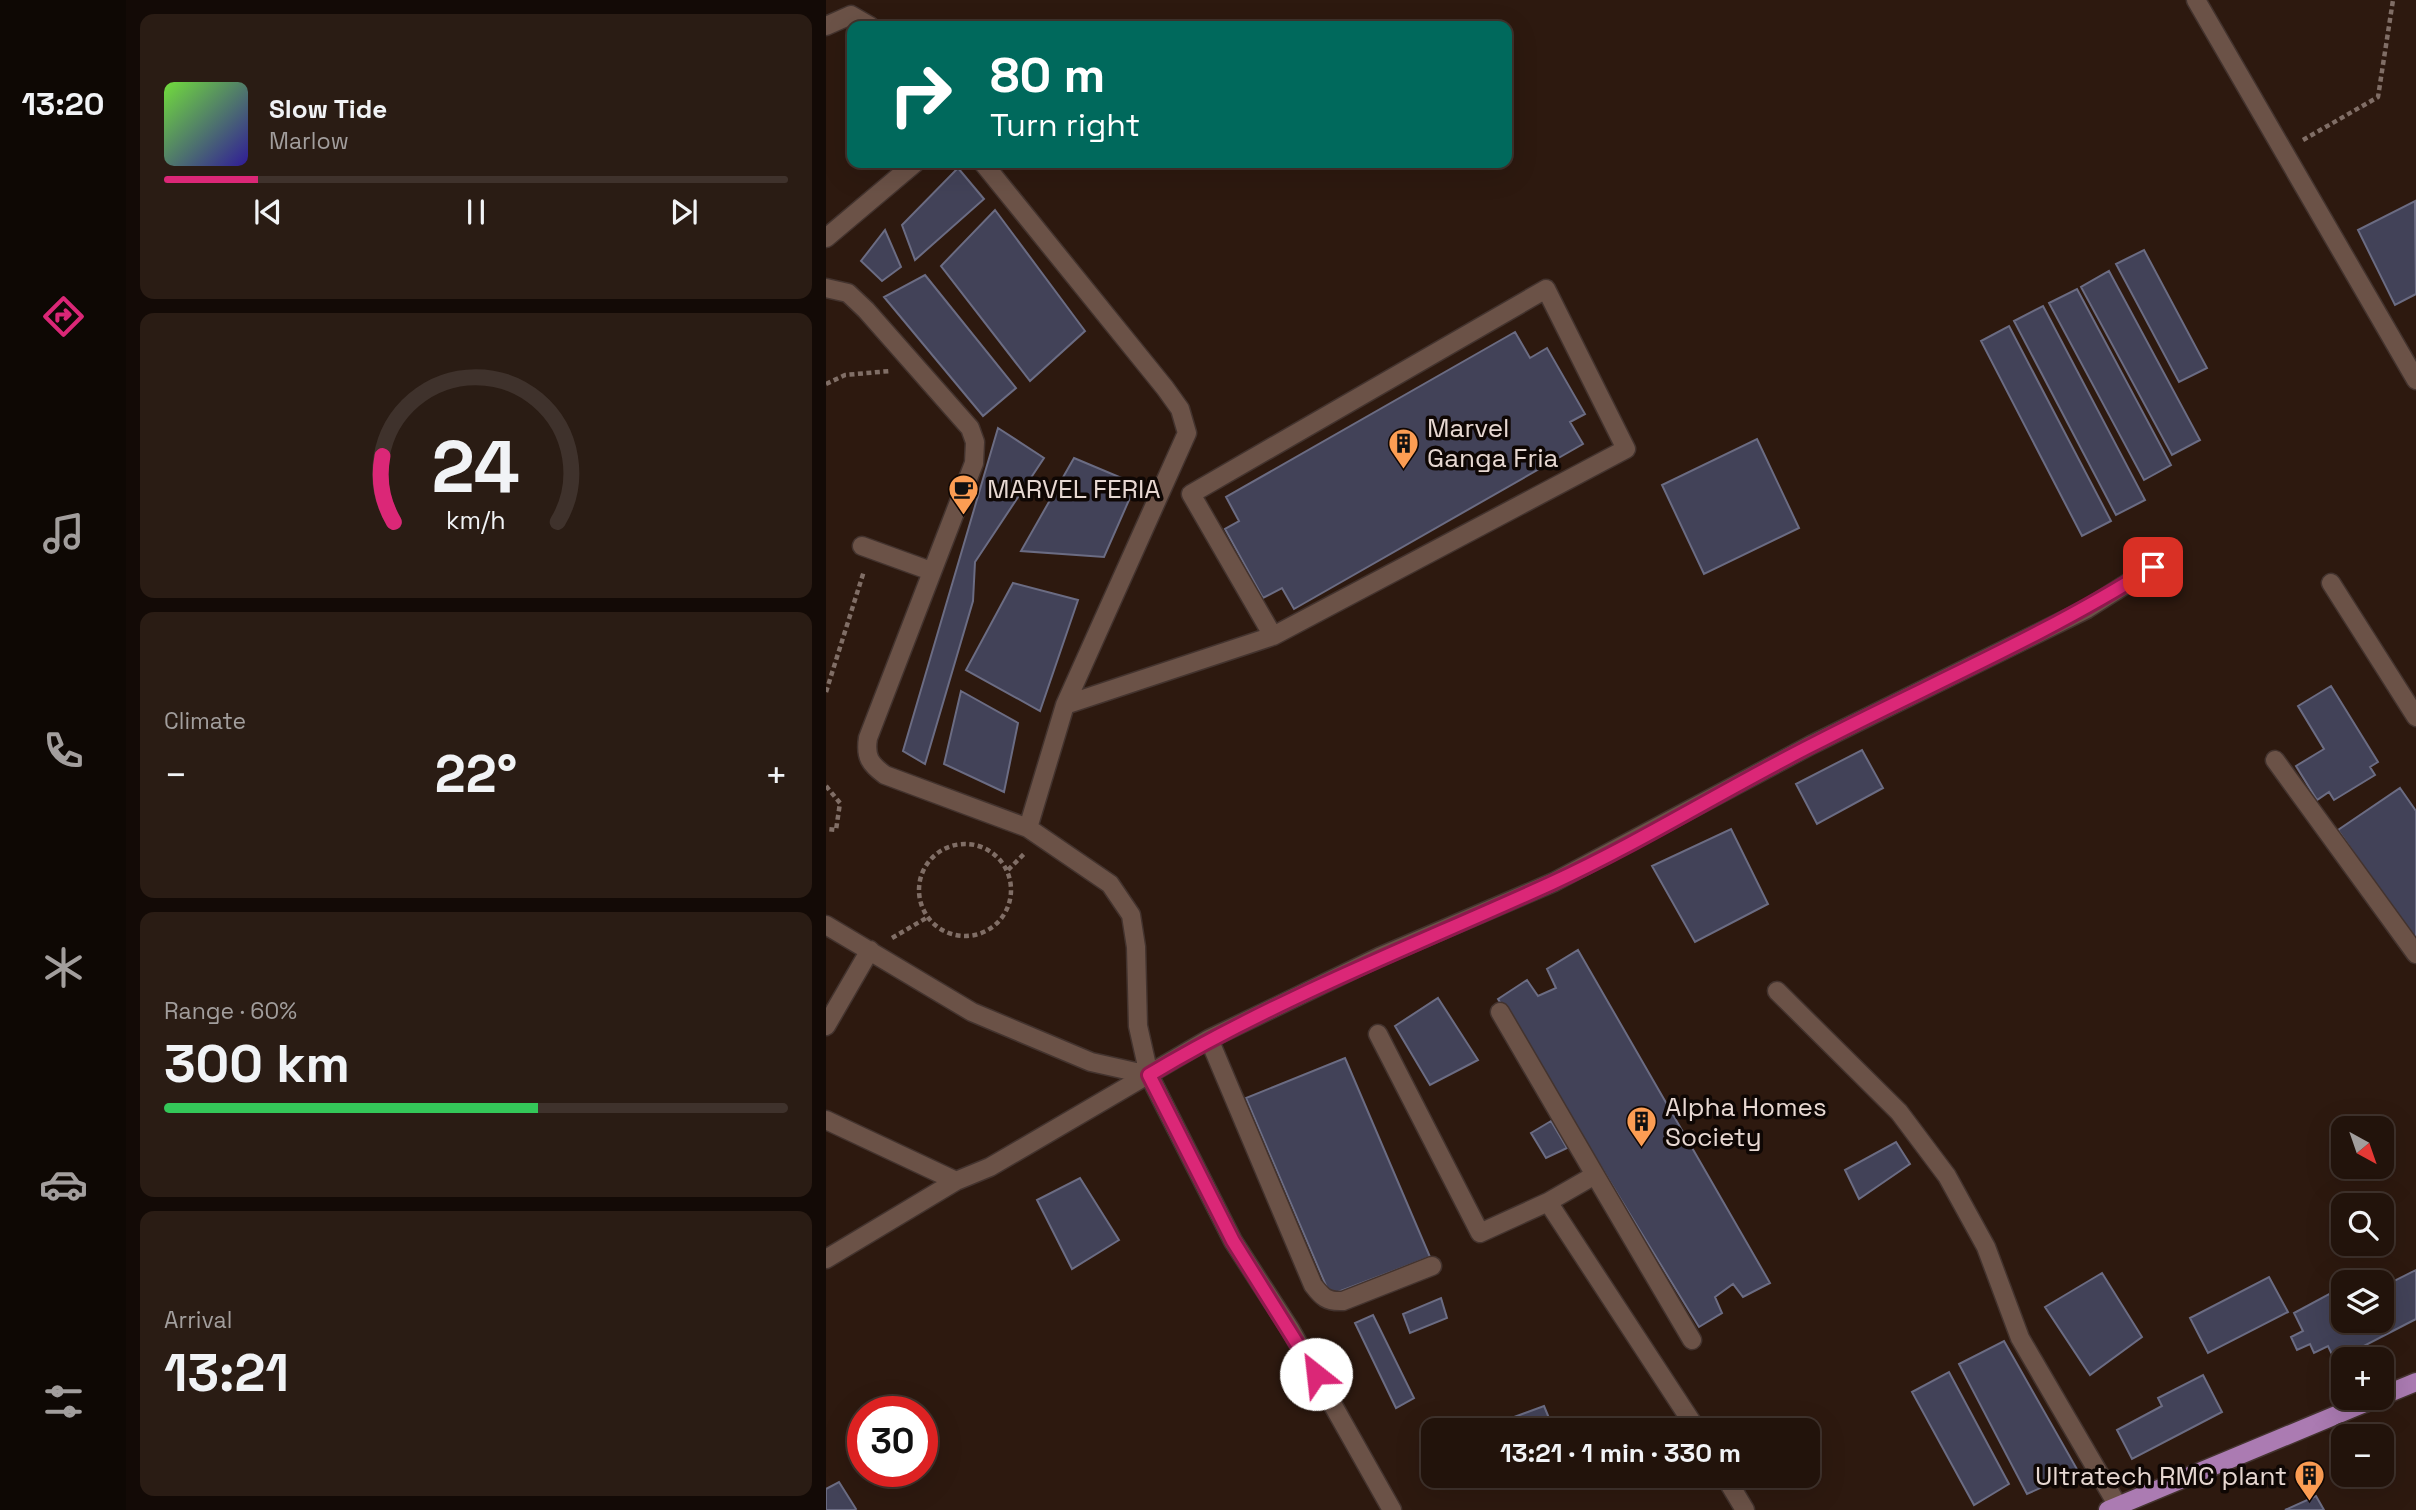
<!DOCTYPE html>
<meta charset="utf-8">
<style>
body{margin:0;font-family:"Space Grotesk",sans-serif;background:#2a1c14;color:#f1f3f6;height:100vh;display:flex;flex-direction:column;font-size:26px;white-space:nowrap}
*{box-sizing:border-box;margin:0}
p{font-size:23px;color:#a29e9d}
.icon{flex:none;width:38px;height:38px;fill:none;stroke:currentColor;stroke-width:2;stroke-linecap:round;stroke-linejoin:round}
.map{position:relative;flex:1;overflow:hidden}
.details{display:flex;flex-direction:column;gap:14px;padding:14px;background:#130a06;width:700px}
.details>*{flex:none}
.hud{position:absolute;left:21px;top:21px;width:665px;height:147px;border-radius:14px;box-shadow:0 7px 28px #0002,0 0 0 2px #3f322c;background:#00695c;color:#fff;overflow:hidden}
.needle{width:46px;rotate:140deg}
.controls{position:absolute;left:1505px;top:1116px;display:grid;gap:14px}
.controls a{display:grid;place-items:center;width:63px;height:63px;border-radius:14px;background:#22130b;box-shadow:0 7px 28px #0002,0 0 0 2px #3f322c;font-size:35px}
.speed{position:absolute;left:21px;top:1396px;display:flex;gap:14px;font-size:35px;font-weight:700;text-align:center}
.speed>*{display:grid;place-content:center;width:91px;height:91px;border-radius:50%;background:#22130b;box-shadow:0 7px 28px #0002,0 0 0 2px #3f322c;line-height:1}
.speed .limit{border:10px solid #d22;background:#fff;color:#111}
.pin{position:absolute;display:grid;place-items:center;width:60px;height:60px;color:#fff;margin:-30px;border-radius:14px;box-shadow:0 4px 10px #0006}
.me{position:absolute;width:77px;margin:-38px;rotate:331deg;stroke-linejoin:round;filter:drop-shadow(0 0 5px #0008)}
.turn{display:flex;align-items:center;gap:24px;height:147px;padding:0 28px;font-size:32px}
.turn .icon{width:91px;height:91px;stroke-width:2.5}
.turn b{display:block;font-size:49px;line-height:60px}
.big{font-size:52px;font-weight:700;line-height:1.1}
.details .card{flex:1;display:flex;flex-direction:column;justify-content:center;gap:10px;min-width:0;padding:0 24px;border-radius:14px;background:#2a1c14}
.details .dial{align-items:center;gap:0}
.dial svg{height:182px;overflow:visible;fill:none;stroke:#3f322c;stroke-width:7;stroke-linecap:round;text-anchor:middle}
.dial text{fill:#f1f3f6;stroke:none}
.song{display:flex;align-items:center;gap:21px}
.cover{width:84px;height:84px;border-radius:10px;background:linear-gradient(135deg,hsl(100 70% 55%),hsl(250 70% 35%))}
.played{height:7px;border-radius:4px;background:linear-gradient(90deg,#db2777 15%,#3f322c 15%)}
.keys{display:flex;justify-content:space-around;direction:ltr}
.heat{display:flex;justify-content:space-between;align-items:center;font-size:38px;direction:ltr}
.charge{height:10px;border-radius:5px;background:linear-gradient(90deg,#34c759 60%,#3f322c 0)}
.trip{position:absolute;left:595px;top:1418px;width:399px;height:70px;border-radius:14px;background:#22130b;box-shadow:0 7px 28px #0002,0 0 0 2px #3f322c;font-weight:700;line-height:70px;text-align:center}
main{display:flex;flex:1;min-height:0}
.menu{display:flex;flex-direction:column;width:126px;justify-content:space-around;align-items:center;background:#0e0804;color:#a29e9d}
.menu .icon{width:49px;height:49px}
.menu .on{color:#db2777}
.menu b{font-size:32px;color:#f1f3f6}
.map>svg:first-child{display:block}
.building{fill:#424258;stroke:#6b6c83;stroke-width:2}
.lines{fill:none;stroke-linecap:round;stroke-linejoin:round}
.minor-casing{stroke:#43332e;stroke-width:21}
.major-casing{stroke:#43332e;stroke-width:21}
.path{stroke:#806e66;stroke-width:4.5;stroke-dasharray:5 3.5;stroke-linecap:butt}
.minor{stroke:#6b5247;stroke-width:18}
.major{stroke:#ab7bb2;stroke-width:18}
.route-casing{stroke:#8e194d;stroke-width:18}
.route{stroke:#db2777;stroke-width:12}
.labels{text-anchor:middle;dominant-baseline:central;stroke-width:7;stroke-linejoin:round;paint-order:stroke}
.poi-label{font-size:26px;fill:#e7d8d2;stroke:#0f0704;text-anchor:start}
</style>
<main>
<nav class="menu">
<b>13:20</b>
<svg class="icon on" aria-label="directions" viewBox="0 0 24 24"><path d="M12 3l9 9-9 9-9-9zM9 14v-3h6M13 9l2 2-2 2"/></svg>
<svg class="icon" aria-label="music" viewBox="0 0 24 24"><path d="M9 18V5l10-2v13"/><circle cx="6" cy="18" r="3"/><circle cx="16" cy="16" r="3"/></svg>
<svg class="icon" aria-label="phone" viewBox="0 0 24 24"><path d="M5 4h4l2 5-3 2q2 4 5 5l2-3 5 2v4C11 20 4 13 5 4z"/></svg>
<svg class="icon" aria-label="climate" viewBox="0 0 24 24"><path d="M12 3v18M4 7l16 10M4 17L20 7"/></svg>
<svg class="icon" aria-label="car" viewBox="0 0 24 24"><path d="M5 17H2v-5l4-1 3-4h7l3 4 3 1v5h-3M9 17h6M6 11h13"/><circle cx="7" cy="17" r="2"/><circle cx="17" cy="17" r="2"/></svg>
<svg class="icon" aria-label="filters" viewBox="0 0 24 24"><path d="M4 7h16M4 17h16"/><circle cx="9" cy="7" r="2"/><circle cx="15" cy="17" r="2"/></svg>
</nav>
<section class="details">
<div class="card">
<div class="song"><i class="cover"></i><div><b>Slow Tide</b><p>Marlow</p></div></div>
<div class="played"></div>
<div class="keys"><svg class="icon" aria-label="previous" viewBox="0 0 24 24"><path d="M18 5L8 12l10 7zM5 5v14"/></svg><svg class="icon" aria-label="pause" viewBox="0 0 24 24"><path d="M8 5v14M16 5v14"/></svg><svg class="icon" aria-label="next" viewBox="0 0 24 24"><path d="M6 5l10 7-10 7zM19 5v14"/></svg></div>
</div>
<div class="card dial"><svg viewBox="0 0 100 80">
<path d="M14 69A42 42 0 1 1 86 69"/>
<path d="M14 69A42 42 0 0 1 9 40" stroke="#db2777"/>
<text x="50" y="56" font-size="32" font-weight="700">24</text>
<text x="50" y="72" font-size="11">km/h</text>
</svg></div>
<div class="card"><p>Climate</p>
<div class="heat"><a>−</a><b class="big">22°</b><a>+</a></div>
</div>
<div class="card"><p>Range · 60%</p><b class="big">300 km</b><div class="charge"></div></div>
<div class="card"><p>Arrival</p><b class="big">13:21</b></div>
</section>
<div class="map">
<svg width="1590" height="1510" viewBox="0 0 1590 1510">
<rect width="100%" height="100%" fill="#2d190f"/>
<path class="building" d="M 132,168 L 158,199 L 89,260 L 76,225 Z
M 1589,201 L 1590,294 L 1569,305 L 1532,230 Z
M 169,210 L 259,331 L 204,381 L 115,266 Z
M 59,230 L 75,267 L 56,281 L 35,261 Z
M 1318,250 L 1381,368 L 1353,382 L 1290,264 Z
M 1283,271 L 1374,440 L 1346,455 L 1255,287 Z
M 99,275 L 190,388 L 157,416 L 58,297 Z
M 1251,289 L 1345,465 L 1318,480 L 1223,303 Z
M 1217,306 L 1319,500 L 1290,515 L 1188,321 Z
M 1183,326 L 1285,521 L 1256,536 L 1155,341 Z
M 689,332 L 704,358 L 721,348 L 759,414 L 744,422 L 757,444 L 468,609 L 456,588 L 437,598 L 399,529 L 413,521 L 400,497 Z
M 172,428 L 218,458 L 149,562 L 147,601 L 99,764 L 77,751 Z
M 931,439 L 973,528 L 878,574 L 836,485 Z
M 248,458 L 310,484 L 278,557 L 195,551 Z
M 187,583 L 252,600 L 214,711 L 140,670 Z
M 1505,686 L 1552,762 L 1544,767 L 1549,775 L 1508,800 L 1503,792 L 1491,800 L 1470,766 L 1498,749 L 1472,706 Z
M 135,691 L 192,723 L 178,792 L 118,764 Z
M 1036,750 L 1057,788 L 991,824 L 970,784 Z
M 1574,788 L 1590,811 L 1590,943 L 1512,830 Z
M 905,829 L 942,904 L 869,942 L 826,866 Z
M 752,950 L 944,1283 L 917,1297 L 907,1284 L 889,1297 L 896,1313 L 873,1327 L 672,999 L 701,980 L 712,996 L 730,988 L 721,969 Z
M 612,998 L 652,1060 L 604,1085 L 569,1026 Z
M 519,1058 L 604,1257 L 504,1295 L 420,1098 Z
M 725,1121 L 741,1148 L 720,1158 L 705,1133 Z
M 1070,1142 L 1084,1164 L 1033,1199 L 1019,1170 Z
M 254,1178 L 293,1240 L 246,1269 L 211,1200 Z
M 1590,1270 L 1590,1319 L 1509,1361 L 1502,1346 L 1488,1353 L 1484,1344 L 1471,1350 L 1465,1337 L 1477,1331 L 1468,1313 L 1505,1293 L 1514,1309 L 1517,1307 L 1517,1321 L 1556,1321 L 1556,1287 Z
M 1276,1273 L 1316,1337 L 1264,1375 L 1219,1307 Z
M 1443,1277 L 1462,1312 L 1382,1353 L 1364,1318 Z
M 615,1298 L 621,1318 L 584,1333 L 577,1314 Z
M 547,1315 L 588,1398 L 570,1408 L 529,1323 Z
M 1178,1341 L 1252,1471 L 1201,1494 L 1133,1364 Z
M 1123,1372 L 1183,1484 L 1148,1505 L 1086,1392 Z
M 1377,1375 L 1396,1412 L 1306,1459 L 1291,1430 L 1336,1406 L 1332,1398 Z
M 718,1406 L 728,1430 L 653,1430 Z
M 13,1482 L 30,1509 L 29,1510 L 0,1510 L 0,1489 Z
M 1490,1496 L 1498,1510 L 1459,1510 Z"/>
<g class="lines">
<defs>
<path id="minor" d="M 1370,0 L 1590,380
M 0,26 L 25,15 L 44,26
M 157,163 L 339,388 L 354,409 L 361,433 L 239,705 L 202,828 L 284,884 L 305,915 L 310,947 L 312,1026 L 323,1075 L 407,1241 L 464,1329 L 566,1510
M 0,238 L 89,163
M 0,288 L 22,293 L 40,310 L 144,428 L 149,442 L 148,463 L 42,738 C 39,757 44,764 59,775 L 202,828
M 720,289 L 800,449 L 447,636 L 365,494 Z
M 36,546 L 105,571
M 1505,583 L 1590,717
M 239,705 L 447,636
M 1449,760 L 1590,954
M 0,925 L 146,1012 L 265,1062 L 323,1075
M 951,991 L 1073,1112 L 1121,1176 L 1160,1247 L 1194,1338 L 1292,1506
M 674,1012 L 769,1175 L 722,1202 L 871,1430
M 0,1026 L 44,950
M 552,1034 L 654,1233 L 722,1202
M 383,1039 L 487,1285 C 496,1297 501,1302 517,1301 L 606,1266
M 0,1120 L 130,1181
M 769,1175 L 866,1340
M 0,1259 L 130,1181 L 164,1167 L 383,1039 L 553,957 L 728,882 L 985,745 L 1261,609 L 1327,567
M 898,1475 L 919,1510"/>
<path id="major" d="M 1556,1396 L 1590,1382
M 1282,1510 L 1551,1398"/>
</defs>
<use href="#minor" class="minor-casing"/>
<use href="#major" class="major-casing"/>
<path class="path" d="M 1477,140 L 1552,97 L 1567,0
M 0,384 L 19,375 L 64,371
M 0,692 L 38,571
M 0,786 L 14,803 L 10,830 L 0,829
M93 890a46 46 0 1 1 92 0a46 46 0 1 1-92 0Z
M 182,870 L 200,852
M 66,938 L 102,917"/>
<use href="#minor" class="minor"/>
<use href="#major" class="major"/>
</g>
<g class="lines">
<defs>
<path id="route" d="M 490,1374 L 407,1241 L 323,1075 C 451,998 590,945 726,883 C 815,842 899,789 986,745 C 1100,686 1219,636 1327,567"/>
</defs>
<use href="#route" class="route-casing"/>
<use href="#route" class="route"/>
</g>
<defs>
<symbol id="building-pin" viewBox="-11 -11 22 30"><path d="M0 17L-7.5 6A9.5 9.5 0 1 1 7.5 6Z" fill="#fc9d53" stroke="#0f0704"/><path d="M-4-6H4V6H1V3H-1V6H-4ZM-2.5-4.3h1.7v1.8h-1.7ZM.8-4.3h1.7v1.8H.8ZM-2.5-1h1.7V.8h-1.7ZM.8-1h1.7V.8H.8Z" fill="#111"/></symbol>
<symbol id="cafe-pin" viewBox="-11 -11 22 30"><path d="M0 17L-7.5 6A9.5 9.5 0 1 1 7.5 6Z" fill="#fc9d53" stroke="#0f0704"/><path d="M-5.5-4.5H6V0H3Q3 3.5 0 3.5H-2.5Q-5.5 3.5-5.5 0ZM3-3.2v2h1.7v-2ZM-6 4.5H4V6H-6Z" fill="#111"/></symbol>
</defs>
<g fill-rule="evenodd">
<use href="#building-pin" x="560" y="426" width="35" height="47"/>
<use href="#cafe-pin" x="120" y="472" width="35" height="47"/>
<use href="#building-pin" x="798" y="1104" width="35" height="47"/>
<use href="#building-pin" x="1466" y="1458" width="35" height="47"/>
</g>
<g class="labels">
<g class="poi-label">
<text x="601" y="428">Marvel<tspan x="601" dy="30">Ganga Fria</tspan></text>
<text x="161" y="489">MARVEL FERIA</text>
<text x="839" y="1107">Alpha Homes<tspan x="839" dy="30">Society</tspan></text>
<text x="1461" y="1476" text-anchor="end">Ultratech RMC plant</text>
</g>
</g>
</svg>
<div class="controls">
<a><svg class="needle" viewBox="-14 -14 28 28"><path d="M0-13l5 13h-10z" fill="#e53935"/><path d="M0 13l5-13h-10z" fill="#a29e9d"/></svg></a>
<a><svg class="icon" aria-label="search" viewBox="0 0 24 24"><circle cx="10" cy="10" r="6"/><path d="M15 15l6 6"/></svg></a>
<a><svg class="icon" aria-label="layers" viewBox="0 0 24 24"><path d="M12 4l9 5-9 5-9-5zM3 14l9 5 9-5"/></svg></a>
<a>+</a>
<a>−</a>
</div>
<div class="speed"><div class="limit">30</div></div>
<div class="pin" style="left:1327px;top:567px;background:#d93025"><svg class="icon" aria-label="arrive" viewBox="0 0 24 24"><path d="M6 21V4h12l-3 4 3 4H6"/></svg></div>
<svg class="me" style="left:490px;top:1374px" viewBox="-20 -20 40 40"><circle r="19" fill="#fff"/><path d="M0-13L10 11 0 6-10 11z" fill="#db2777"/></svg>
<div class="trip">13:21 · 1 min · 330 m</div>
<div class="hud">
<div class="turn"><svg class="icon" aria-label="right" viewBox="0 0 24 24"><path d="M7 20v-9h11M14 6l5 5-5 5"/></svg><div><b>80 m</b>Turn right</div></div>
</div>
</div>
</main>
